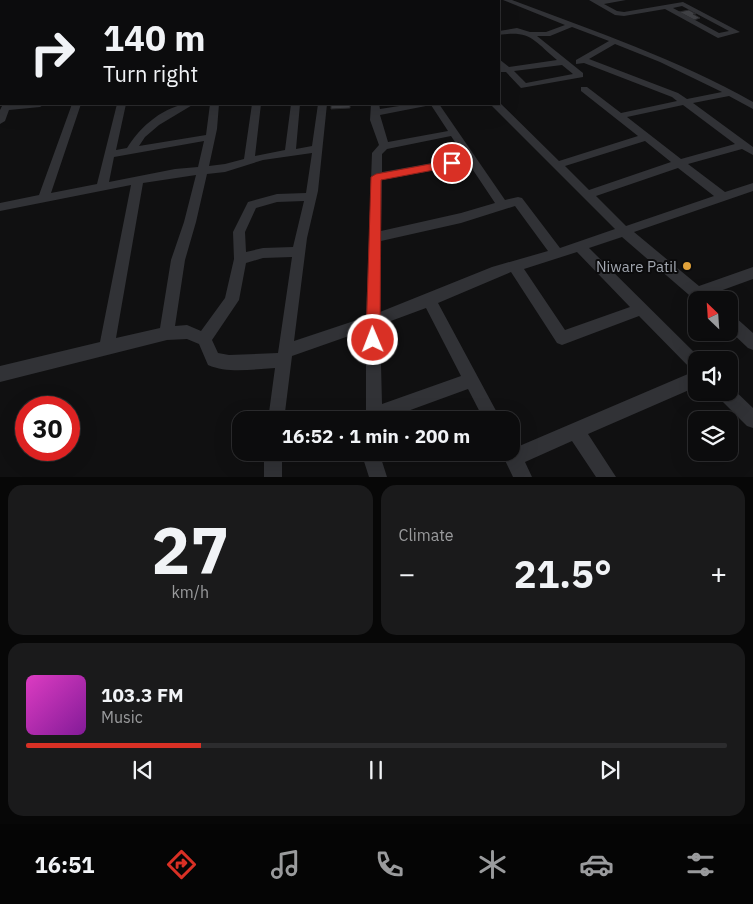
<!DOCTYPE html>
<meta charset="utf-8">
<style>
body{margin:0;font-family:"IBM Plex Sans",sans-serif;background:#1a1a1b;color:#f1f3f6;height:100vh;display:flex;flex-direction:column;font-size:19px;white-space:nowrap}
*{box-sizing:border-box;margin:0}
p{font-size:16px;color:#9a9b9d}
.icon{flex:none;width:28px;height:28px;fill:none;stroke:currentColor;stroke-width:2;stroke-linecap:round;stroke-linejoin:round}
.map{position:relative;height:477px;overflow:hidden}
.side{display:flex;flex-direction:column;gap:8px;padding:8px;background:#070707;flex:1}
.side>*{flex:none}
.hud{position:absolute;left:0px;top:0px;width:500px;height:105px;box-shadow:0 5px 20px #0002,0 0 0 1px #2c2c2e;background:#0c0c0d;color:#f1f3f6;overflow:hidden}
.needle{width:32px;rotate:335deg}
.tools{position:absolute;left:688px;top:291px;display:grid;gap:10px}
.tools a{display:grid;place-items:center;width:50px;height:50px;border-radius:10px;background:#0c0c0d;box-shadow:0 5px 20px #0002,0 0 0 1px #2c2c2e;font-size:25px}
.speed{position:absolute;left:15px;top:396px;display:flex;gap:10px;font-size:25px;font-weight:700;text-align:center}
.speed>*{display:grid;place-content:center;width:65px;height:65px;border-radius:50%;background:#0c0c0d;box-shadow:0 5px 20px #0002,0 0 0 1px #2c2c2e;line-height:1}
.speed .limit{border:8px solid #d22;background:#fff;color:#111}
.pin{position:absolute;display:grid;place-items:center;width:42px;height:42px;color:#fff;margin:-21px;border:2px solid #fff;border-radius:50%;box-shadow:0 1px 5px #0007}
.me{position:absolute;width:55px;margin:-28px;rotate:359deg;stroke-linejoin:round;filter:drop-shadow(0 0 4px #0008)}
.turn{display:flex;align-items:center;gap:18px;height:105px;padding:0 20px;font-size:22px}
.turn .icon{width:65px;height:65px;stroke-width:2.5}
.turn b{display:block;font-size:35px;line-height:42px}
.big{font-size:38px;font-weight:700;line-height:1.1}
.side .widget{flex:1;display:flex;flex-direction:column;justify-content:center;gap:8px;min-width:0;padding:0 18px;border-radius:15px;background:#1a1a1b}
.side .dial{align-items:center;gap:0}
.dial b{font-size:65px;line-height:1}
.song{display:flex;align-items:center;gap:15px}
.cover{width:60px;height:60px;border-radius:8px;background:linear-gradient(135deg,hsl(310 70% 55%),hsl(290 70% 35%))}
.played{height:5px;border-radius:2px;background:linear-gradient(90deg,#d93025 25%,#2c2c2e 25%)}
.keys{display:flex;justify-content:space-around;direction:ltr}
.heat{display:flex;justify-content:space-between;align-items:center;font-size:28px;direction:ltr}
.side .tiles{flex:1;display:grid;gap:8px;grid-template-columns:1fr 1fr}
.widget:last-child{grid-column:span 2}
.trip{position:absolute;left:232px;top:411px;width:288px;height:50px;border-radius:15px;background:#0c0c0d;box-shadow:0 5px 20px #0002,0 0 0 1px #2c2c2e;font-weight:700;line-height:50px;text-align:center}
.dock{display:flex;height:80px;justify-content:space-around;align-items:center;background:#050505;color:#9a9b9d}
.dock .icon{width:35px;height:35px}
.dock .selected{color:#d93025}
.dock b{font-size:22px;color:#f1f3f6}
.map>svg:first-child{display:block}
.building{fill:#3f4044;stroke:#2a2a2d}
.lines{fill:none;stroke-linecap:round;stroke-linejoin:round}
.minor{fill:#313236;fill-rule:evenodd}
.route{fill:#d93025;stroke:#8d1f18}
.poi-dot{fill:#dfa13a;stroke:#0b0b0c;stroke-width:2}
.labels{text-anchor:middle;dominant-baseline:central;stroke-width:4;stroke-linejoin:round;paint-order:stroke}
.poi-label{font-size:15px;fill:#a2a7b0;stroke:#0b0b0c;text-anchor:end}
</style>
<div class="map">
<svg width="753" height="477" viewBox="0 0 753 477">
<rect width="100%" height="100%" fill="#101011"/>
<path class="building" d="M 689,10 L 696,14 L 693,14 L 700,18 L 694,20 L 679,12 Z
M 331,104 L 350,104 L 350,108 L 331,109 Z"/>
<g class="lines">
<path class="minor" d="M 33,0 L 39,0 L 39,1 L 33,1 Z
M 229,0 L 315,0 L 229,1 Z
M 334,0 L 340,0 L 340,1 L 334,1 Z
M 394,0 L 403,0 L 403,1 L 394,1 Z
M 440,0 L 449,0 L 449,1 L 440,1 Z
M 503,0 L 512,0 C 594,31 677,59 753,102 L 753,109 L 729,96 L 693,103 L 753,147 L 753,155 L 742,149 L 688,164 L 725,192 L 753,183 L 753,191 L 634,232 L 699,286 L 753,267 L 753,279 L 709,295 L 712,300 L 696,301 L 622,237 L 589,248 L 702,360 L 696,360 L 696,387 L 588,434 L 616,477 L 596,477 L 572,441 L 525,462 L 532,477 L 513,477 L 501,452 L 511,452 L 511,444 L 517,447 L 695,371 L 691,369 L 639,316 L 562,345 L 557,343 L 511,272 L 438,303 L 501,420 L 484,420 L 468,389 L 383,420 L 359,420 L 361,414 L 366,411 L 366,330 L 292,356 L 284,420 L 268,420 L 275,368 C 253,369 229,374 208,365 L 199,344 L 187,339 L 167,340 L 0,382 L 0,366 L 100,342 L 131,185 L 0,211 L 0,203 L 39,195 L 72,104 L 81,104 L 51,193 L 97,184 L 117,104 L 126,104 L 116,150 L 127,148 C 140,126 168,102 194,104 L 159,125 L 145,137 L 139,146 L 206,135 L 210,104 L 219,104 L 217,129 L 209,166 L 225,164 L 244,159 L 252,104 L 261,104 L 255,156 L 285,150 L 291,104 L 300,104 L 296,149 L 312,146 L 318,104 L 327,104 L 318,191 L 307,238 L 294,341 L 366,317 L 372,153 L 379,145 L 370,120 L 371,104 L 379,104 L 380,109 L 412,104 L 439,104 L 505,200 L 518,197 L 522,198 L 560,248 L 615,229 L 490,104 L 499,102 L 559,161 L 638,136 L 581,91 L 581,87 L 587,87 L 621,113 L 677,101 L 672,97 L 584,63 L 576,64 L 576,60 L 609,41 L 572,27 L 550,36 L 537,36 L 583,73 L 583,77 L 521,88 L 506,72 L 501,72 L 499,59 L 509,67 L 557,60 C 534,41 531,30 499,35 L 499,31 L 517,28 L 530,32 L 546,32 L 565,25 ZM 615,44 L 660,62 L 722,92 L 687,99 L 678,93 L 589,59 ZM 562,65 L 573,74 L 526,83 L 514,71 ZM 431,105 L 448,131 L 388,142 L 380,115 ZM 683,105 L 735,144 L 681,159 L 627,117 ZM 451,136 L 465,157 L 382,172 L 382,154 L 387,149 ZM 204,141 L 198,167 L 175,169 L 109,182 L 114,157 ZM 645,141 L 671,162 L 589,190 L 565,166 ZM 312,153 L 306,193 L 277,194 L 248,202 L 233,232 L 234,259 L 225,298 L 201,331 L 187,325 L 175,326 L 185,260 L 196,222 L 207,174 L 225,172 L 263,160 ZM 469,164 L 495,203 L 461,213 L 381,231 L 382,180 ZM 678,168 L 714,196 L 626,226 L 596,196 ZM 196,175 L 184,222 L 171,260 L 160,328 L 116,338 L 143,183 ZM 304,201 L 293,247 L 263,248 L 246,252 L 245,232 L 256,208 L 277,202 ZM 515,206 L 548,251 L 492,267 L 380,312 L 381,241 L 461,223 ZM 577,252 L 630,307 L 565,330 L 524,269 ZM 292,257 L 278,353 L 229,355 L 218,353 L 212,340 L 239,300 L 246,263 L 263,258 ZM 426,308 L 461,376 L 382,404 L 380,325 Z
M 589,0 L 626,0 L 604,4 L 617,11 L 624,12 L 683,2 L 740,32 L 718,38 L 665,9 L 624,16 L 615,15 ZM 682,6 L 729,31 L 719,33 L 673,8 Z
M 0,62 L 1,63 L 1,68 L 0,68 Z
M 3,104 L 45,104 L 40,107 L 9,110 L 5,121 L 0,124 L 0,110 Z
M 729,314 L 734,316 L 753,333 L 753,350 L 748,348 L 729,330 Z
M 729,385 L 753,408 L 753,428 L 747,426 L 719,398 L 717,392 L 729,392 Z
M 264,452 L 282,452 L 282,477 L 264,477 Z
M 361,452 L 379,452 L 387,477 L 369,477 Z"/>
</g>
<path class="route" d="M 452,160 L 456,163 L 455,166 L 381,180 L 380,340 L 378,344 L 373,346 L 368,344 L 366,340 L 371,177 L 376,174 Z"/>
<circle class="poi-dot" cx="687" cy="266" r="5"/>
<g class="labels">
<g class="poi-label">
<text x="677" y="266">Niware Patil</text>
</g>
</g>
</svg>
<div class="tools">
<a><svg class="needle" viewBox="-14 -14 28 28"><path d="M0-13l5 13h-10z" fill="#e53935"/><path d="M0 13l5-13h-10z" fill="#9a9b9d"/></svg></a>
<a><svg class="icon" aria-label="sound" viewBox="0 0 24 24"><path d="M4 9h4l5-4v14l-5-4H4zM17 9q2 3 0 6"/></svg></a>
<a><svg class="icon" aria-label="layers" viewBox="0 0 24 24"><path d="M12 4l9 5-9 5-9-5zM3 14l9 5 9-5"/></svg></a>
</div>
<div class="speed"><div class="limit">30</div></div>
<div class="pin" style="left:452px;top:163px;background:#d93025"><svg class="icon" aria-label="arrive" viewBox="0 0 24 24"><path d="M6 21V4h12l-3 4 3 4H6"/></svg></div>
<svg class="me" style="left:373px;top:340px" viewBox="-20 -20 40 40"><circle r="17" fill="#d93025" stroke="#fff" stroke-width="3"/><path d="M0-11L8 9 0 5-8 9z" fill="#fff"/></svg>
<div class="trip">16:52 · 1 min · 200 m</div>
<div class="hud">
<div class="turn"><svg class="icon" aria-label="right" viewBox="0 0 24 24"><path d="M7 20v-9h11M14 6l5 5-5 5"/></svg><div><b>140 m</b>Turn right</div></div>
</div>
</div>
<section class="side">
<div class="tiles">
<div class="widget dial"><b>27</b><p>km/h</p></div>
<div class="widget"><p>Climate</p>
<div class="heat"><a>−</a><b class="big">21.5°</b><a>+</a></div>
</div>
<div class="widget">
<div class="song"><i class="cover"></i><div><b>103.3 FM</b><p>Music</p></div></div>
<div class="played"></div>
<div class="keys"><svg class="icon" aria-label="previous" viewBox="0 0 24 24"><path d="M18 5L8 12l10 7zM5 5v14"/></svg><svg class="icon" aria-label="pause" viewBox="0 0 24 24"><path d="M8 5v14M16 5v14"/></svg><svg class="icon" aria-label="next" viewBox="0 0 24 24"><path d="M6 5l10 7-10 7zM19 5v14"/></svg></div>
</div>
</div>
</section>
<nav class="dock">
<b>16:51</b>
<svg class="icon selected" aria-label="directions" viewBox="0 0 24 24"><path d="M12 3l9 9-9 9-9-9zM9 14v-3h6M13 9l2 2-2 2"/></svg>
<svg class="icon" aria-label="music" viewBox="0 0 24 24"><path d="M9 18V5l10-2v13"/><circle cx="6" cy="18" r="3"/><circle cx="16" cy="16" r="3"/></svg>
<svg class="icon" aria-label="phone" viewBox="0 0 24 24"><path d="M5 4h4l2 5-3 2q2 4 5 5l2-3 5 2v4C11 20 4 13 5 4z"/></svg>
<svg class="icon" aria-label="climate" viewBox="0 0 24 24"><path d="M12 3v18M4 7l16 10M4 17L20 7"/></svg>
<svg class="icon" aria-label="car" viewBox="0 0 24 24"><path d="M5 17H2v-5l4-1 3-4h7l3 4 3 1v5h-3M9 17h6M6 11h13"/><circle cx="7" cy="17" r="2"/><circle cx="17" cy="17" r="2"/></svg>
<svg class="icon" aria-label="filters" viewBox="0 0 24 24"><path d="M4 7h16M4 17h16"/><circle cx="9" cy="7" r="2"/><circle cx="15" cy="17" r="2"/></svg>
</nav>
